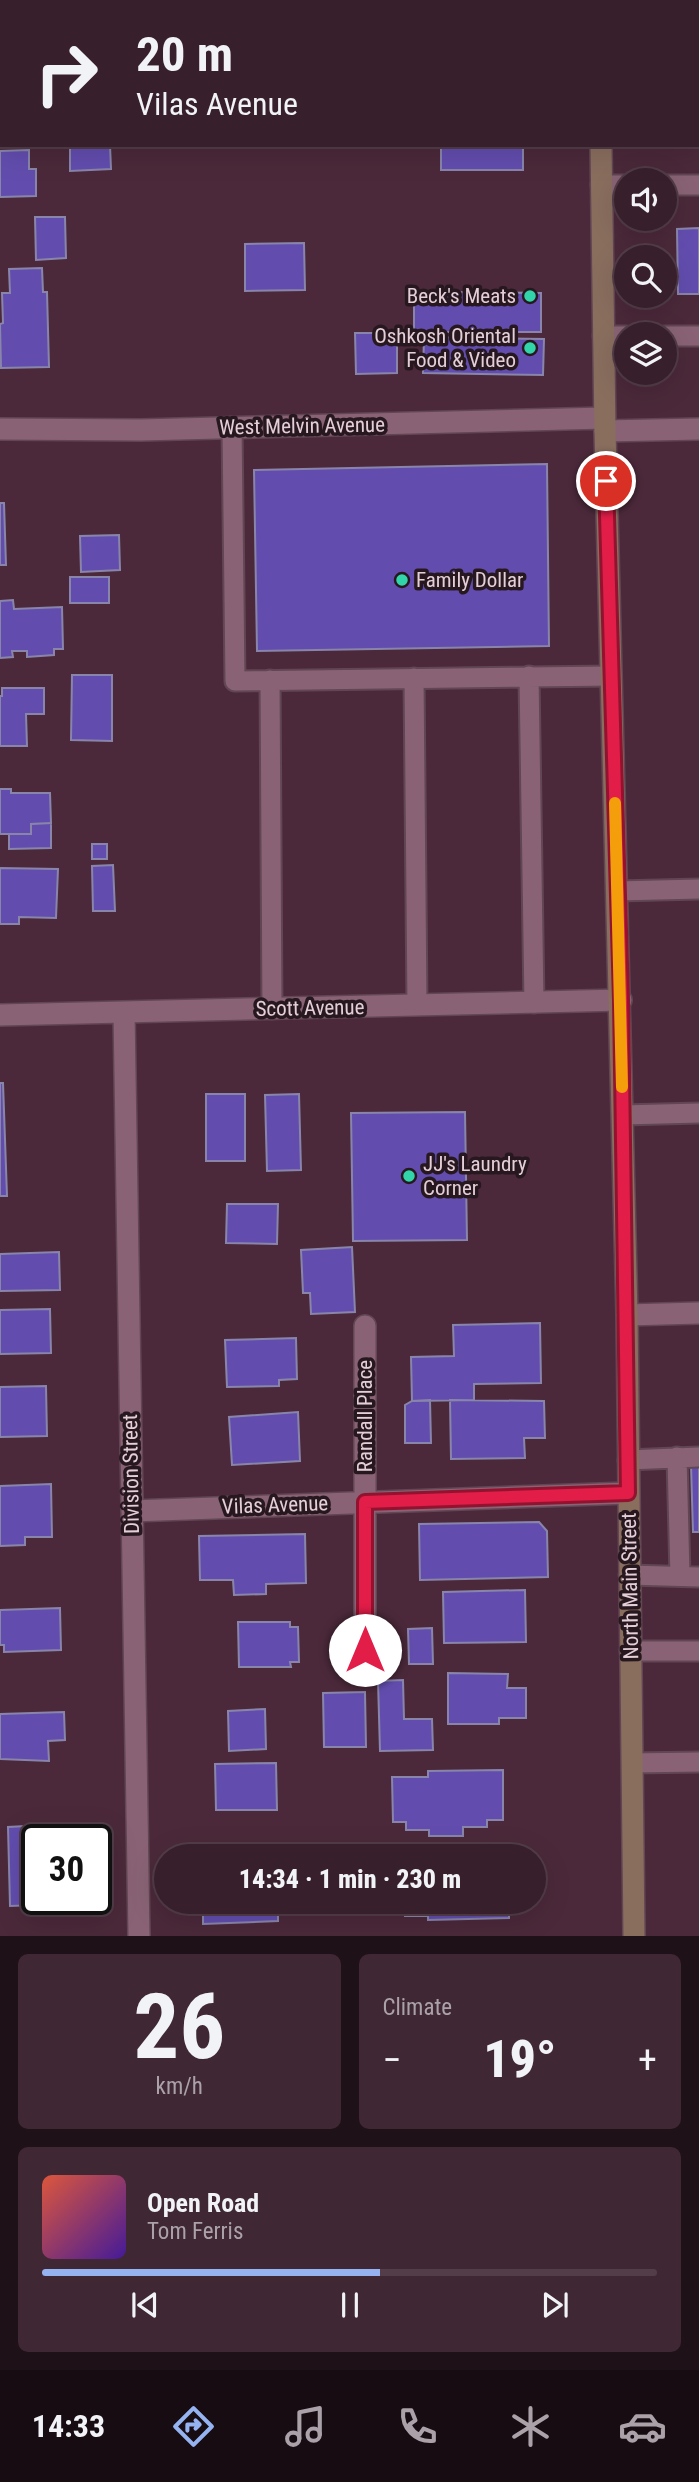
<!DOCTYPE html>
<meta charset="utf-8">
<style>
body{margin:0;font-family:"Roboto Condensed",sans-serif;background:#3f2734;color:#f1f3f6;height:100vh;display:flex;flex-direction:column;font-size:26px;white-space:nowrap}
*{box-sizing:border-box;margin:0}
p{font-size:23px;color:#aba2a9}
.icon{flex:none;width:38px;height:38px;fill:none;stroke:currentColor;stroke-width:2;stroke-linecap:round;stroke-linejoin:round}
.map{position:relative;height:1936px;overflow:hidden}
.drawer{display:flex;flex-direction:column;gap:18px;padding:18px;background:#1f1118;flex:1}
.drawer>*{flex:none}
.hud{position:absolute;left:0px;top:0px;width:700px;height:147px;box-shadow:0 7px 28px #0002,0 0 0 2px #523d48;background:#381f2c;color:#f1f3f6;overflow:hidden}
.fabs{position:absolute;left:614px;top:168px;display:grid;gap:14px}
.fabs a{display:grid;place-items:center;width:63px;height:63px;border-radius:50%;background:#381f2c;box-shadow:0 7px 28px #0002,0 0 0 2px #523d48;font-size:35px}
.speed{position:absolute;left:21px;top:1824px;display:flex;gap:14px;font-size:35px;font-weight:700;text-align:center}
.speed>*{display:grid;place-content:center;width:91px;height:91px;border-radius:50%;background:#381f2c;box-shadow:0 7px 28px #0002,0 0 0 2px #523d48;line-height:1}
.speed .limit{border:4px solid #111;border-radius:10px;background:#fff;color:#111}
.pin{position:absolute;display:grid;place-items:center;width:60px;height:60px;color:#fff;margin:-30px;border:4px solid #fff;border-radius:50%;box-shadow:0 2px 7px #0007}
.me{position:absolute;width:77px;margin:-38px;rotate:0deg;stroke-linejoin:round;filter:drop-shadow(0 0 5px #0008)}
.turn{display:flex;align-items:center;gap:24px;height:147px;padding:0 21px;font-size:32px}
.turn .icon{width:91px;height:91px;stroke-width:2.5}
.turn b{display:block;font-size:49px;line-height:60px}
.big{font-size:52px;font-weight:800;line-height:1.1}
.drawer .card{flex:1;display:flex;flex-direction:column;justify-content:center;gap:10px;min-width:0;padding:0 24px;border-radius:10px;background:#3f2734}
.drawer .dial{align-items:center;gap:0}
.dial b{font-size:91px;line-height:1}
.song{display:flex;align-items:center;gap:21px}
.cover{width:84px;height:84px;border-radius:10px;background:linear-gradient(135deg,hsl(10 70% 55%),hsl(260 70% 35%))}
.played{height:7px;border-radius:4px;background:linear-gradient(90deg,#95b2f1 55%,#523d48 55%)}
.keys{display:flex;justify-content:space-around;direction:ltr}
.heat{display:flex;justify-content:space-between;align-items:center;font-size:38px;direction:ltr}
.drawer .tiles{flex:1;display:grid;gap:18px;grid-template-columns:1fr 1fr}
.card:last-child{grid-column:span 2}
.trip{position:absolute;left:154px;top:1844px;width:392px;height:70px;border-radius:35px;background:#381f2c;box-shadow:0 7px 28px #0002,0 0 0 2px #523d48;font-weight:800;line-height:70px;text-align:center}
.dock{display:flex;height:112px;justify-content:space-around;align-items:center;background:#160c12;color:#aba2a9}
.dock .icon{width:49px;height:49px}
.dock .selected{color:#95b2f1}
.dock b{font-size:32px;color:#f1f3f6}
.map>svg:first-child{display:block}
.building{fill:#624dae;stroke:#8985aa;stroke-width:2}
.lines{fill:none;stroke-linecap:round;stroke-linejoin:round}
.lane-casing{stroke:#624654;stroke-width:23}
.street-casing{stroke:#624654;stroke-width:24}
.secondary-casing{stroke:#624654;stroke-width:24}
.lane{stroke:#896375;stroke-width:19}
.street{stroke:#896375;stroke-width:21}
.secondary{stroke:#896e5e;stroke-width:21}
.route-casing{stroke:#92132f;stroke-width:18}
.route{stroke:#e11d48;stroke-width:12}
.slow{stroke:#f59e0b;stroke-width:12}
.poi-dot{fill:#32d4a9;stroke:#27181f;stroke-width:2.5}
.labels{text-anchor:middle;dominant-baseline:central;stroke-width:7;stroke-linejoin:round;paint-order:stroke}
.poi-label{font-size:21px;fill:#e4ced7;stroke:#27181f;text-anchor:end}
.street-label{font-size:21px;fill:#e4ced7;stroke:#27181f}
</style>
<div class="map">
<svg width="699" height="1936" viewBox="0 0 699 1936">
<rect width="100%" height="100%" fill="#4b293a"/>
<path class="building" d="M 0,0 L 26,0 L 26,2 L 2,2 L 0,5 Z
M 145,0 L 166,0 L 176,2 L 145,2 Z
M 419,0 L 464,0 L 464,2 L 419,2 Z
M 0,63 L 2,63 L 0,112 Z
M 70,145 L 110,145 L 111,169 L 70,171 Z
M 441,145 L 523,145 L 523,170 L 441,170 Z
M 29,150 L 29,169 L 36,169 L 36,196 L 0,197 L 0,151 Z
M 35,217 L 65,217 L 66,258 L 36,260 Z
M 699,228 L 699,294 L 678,294 L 677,229 Z
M 304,243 L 305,290 L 245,291 L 245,244 Z
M 42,268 L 43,292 L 47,292 L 49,367 L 1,368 L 0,324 L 3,323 L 2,293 L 10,293 L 9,269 Z
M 453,292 L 541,293 L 541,332 L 414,332 L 414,296 Z
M 355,333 L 397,333 L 397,373 L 356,374 Z
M 424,337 L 544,339 L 543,375 L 423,373 Z
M 547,464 L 549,646 L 257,651 L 254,470 Z
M 0,503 L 4,503 L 6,565 L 0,565 Z
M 119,535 L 120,570 L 81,572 L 80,536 Z
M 70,577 L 109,577 L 109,603 L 70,603 Z
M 13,600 L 14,609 L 62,607 L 63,649 L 54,649 L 54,655 L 27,657 L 27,651 L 12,651 L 13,657 L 0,658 L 0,601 Z
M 72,675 L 112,675 L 112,741 L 71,740 Z
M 2,688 L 44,688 L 44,714 L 26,714 L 27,746 L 0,746 L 0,696 L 2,696 Z
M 0,789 L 11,789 L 11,793 L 50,793 L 51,823 L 31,824 L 31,834 L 0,834 Z
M 51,823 L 51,848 L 9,849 L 9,834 L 31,834 L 31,824 Z
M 92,844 L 107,844 L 107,859 L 92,859 Z
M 113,865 L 115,911 L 93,911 L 92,866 Z
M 0,868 L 58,869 L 56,918 L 19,917 L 19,924 L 0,924 Z
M 0,1083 L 3,1083 L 7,1196 L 0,1196 Z
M 206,1094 L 245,1094 L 245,1161 L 206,1161 Z
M 299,1094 L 301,1170 L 267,1171 L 265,1095 Z
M 465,1112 L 467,1240 L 353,1241 L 351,1113 Z
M 227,1204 L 278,1204 L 277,1244 L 226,1243 Z
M 352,1247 L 355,1312 L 311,1314 L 310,1293 L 303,1293 L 301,1250 Z
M 59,1252 L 60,1290 L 0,1291 L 0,1254 Z
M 50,1309 L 51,1353 L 0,1354 L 0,1310 Z
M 540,1323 L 541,1383 L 474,1384 L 474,1400 L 412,1401 L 411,1357 L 454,1356 L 453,1325 Z
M 296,1338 L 297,1379 L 279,1380 L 279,1386 L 227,1387 L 225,1340 Z
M 46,1386 L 47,1436 L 0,1437 L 0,1387 Z
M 430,1400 L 431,1443 L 405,1443 L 405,1405 L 412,1401 Z
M 450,1400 L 544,1401 L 545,1438 L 524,1438 L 525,1458 L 451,1459 Z
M 298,1412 L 300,1461 L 232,1465 L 229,1417 Z
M 691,1465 L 699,1465 L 699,1532 L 693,1532 Z
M 51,1484 L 52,1537 L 25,1537 L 25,1545 L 0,1546 L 0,1486 Z
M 539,1522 L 547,1531 L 548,1577 L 420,1580 L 419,1524 Z
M 305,1534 L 306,1583 L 266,1584 L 266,1594 L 234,1595 L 233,1580 L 200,1580 L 199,1536 Z
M 525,1590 L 526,1642 L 444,1643 L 443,1592 Z
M 60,1608 L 61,1650 L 4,1652 L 4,1645 L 0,1645 L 0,1610 Z
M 238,1622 L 290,1622 L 290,1627 L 298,1627 L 299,1662 L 290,1662 L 291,1667 L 239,1667 Z
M 432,1628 L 433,1664 L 409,1664 L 408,1629 Z
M 448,1673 L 508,1674 L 507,1688 L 526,1688 L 526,1718 L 499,1718 L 499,1724 L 448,1724 Z
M 403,1680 L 404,1719 L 432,1719 L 433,1750 L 380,1751 L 378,1681 Z
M 365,1692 L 366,1747 L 324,1747 L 323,1693 Z
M 265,1709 L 266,1749 L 229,1751 L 228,1711 Z
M 64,1712 L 65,1740 L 48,1741 L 49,1761 L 0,1759 L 0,1714 Z
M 276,1763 L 277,1810 L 216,1810 L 215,1764 Z
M 503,1770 L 503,1820 L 487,1820 L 487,1827 L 463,1827 L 463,1836 L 429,1836 L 429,1830 L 406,1830 L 406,1822 L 393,1822 L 392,1777 L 428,1777 L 428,1771 Z
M 64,1824 L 64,1839 L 37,1839 L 37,1899 L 66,1899 L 66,1904 L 10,1906 L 8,1827 Z
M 203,1902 L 278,1902 L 278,1921 L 203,1924 Z
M 405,1902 L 509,1902 L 509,1918 L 428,1920 L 428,1916 L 405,1916 Z"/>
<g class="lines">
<defs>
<path id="lane" d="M 601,185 L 626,185
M 665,185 L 699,185
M 603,336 L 626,336
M 665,336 L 699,336
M 232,427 L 235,681 L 611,676
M 529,676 L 534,1003
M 414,678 L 417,1005
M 270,680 L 272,1009
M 617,891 L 699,889
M 623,1115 L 699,1113
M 677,1457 L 680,1576
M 628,1460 L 699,1457
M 629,1575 L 699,1577
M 630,1651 L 699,1651
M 632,1763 L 699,1762"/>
<path id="street" d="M 0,429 L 141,430 L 604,418
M 605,431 L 699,429
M 124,1012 L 139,1936
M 0,1015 L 621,1000
M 627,1315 L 699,1313
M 132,1511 L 628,1493
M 365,1674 L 365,1326"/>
<path id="secondary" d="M 599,0 L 599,2
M 601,145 L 605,431 L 627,1315 L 634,1936"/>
</defs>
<use href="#lane" class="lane-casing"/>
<use href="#street" class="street-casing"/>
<use href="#secondary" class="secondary-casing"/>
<use href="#lane" class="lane"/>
<use href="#street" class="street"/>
<use href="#secondary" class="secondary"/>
</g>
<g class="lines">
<defs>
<path id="route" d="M 365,1650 L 365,1502 L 628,1493 L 621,1000 L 606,481"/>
</defs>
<use href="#route" class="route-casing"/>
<use href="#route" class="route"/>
<path class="slow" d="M 615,803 L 622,1087"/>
</g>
<g class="poi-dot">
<circle cx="530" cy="296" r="7"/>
<circle cx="530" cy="348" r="7"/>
<circle cx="402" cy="580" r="7"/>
<circle cx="409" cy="1176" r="7"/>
</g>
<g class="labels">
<g class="poi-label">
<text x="516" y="296">Beck's Meats</text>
<text x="516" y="336">Oshkosh Oriental<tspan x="516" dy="24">Food &amp; Video</tspan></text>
<text x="416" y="580" text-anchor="start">Family Dollar</text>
<text x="423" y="1164" text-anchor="start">JJ's Laundry<tspan x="423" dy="24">Corner</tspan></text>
</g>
<g class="street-label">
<text transform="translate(302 426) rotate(-1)">West Melvin Avenue</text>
<text transform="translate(310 1008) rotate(-1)">Scott Avenue</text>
<text transform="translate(365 1416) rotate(-90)">Randall Place</text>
<text transform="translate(131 1474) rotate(-91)">Division Street</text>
<text transform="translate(275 1505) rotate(-2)">Vilas Avenue</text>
<text transform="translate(630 1586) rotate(-91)">North Main Street</text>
</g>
</g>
</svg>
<div class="fabs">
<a><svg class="icon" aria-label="sound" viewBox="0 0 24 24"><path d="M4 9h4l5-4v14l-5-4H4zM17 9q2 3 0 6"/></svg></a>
<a><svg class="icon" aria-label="search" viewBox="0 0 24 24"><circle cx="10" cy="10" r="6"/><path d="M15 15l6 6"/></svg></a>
<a><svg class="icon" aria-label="layers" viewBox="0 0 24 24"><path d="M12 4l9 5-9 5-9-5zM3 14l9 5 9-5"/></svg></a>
</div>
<div class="speed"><div class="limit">30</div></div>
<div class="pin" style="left:606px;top:481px;background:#d93025"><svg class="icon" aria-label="arrive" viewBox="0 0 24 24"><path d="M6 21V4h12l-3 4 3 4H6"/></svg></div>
<svg class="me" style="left:365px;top:1650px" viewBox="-20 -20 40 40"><circle r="19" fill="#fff"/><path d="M0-13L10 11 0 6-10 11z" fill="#e11d48"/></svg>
<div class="trip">14:34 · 1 min · 230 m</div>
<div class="hud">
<div class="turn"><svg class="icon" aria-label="right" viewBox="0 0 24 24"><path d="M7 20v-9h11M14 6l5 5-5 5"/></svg><div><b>20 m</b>Vilas Avenue</div></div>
</div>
</div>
<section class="drawer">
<div class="tiles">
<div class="card dial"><b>26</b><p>km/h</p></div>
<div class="card"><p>Climate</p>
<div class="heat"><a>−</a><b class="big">19°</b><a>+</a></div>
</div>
<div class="card">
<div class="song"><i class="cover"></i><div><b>Open Road</b><p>Tom Ferris</p></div></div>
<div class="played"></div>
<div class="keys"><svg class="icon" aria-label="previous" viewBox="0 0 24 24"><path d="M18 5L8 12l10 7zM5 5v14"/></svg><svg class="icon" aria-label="pause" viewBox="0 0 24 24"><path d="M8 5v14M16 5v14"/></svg><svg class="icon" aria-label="next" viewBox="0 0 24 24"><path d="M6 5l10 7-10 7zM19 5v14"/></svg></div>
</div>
</div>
</section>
<nav class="dock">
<b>14:33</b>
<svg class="icon selected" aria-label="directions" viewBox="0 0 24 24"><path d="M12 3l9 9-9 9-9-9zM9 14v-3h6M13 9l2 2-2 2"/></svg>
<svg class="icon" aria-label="music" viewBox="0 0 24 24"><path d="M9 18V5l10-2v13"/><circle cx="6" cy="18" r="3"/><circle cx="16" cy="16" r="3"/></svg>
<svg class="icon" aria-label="phone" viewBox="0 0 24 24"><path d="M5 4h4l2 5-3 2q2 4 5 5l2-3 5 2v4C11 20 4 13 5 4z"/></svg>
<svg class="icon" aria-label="climate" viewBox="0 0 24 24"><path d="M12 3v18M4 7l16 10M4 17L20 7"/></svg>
<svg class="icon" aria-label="car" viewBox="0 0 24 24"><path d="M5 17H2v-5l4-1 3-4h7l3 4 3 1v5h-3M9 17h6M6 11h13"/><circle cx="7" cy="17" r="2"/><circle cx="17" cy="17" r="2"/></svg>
</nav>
